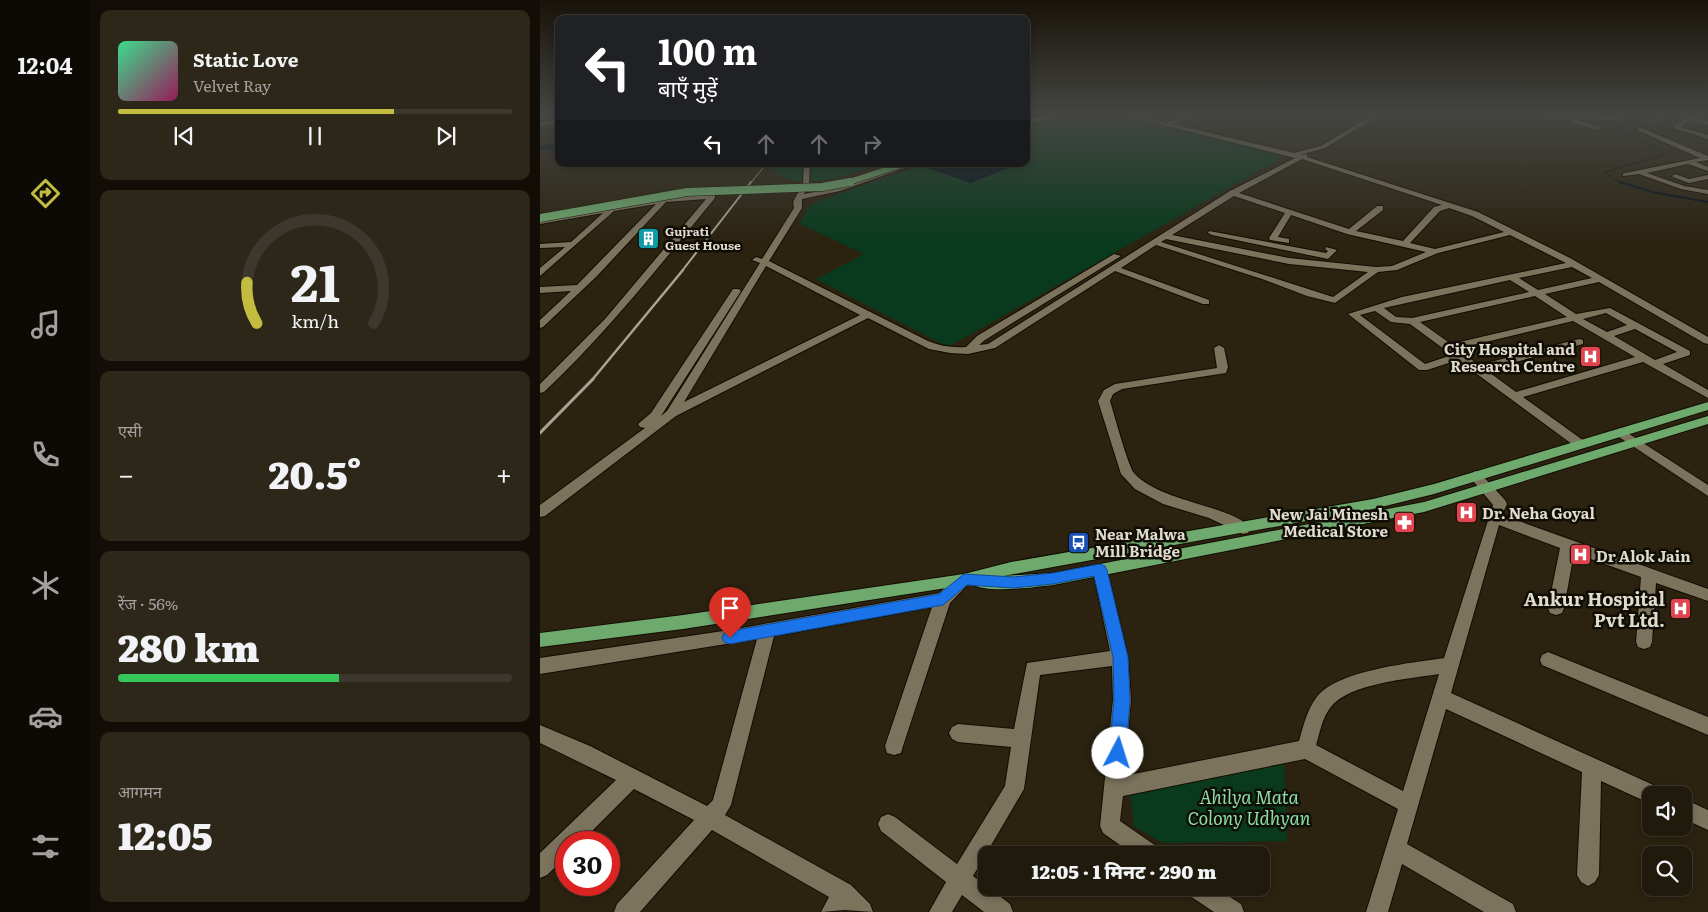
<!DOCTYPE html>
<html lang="hi">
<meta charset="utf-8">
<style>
body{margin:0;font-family:Literata,"Noto Sans Devanagari",serif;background:#2d271a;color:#f1f3f6;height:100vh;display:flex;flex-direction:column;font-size:19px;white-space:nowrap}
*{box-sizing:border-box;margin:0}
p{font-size:16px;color:#a2a19d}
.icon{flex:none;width:28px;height:28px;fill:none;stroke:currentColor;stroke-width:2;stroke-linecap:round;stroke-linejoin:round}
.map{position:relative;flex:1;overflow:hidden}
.panel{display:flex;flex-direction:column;gap:10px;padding:10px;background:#120e07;width:450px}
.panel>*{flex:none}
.hud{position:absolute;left:15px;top:15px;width:475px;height:152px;border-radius:10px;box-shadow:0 2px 8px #0003,0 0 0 1px #3d382d;background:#202124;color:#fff;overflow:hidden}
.controls{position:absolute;left:1102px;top:786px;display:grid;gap:10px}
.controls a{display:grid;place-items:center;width:50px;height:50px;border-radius:10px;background:#201a0c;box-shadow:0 2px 8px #0003,0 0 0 1px #3d382d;font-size:25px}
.speed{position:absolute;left:15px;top:831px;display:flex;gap:10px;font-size:25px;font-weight:700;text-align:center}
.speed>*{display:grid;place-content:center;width:65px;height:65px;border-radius:50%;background:#201a0c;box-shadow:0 2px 8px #0003,0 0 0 1px #3d382d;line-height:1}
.speed .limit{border:8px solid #d22;background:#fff;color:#111}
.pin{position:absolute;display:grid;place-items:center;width:42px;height:42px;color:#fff;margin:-51px -21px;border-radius:50% 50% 50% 0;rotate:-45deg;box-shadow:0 0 5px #0007}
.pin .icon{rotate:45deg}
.me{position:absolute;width:55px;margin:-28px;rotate:5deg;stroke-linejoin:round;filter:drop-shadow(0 0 4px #0008)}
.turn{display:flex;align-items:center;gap:18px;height:105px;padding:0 20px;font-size:22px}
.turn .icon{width:65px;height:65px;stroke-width:2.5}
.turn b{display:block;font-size:35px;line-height:42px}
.lanes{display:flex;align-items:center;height:48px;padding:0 20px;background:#0003;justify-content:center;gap:25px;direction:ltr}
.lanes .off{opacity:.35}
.big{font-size:38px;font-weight:800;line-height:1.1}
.panel .widget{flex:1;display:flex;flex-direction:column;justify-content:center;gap:8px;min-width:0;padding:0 18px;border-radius:10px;background:#2d271a}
.panel .dial{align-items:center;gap:0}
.dial svg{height:130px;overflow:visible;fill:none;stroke:#3d382d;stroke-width:7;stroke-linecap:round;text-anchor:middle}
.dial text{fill:#f1f3f6;stroke:none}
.song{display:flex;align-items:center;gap:15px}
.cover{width:60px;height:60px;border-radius:8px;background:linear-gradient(135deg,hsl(150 70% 55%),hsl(330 70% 35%))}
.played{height:5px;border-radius:2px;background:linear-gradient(90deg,#c3bd3f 70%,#3d382d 70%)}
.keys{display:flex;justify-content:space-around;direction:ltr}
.heat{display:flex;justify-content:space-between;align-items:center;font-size:28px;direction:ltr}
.charge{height:8px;border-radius:4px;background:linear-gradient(90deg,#34c759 56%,#3d382d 0)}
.trip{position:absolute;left:438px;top:846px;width:292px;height:50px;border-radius:10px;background:#201a0c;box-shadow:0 2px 8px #0003,0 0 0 1px #3d382d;font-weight:800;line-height:50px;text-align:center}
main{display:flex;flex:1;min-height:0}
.tab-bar{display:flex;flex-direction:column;width:90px;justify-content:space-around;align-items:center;background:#0d0a05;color:#a2a19d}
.tab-bar .icon{width:35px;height:35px}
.tab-bar .active{color:#c3bd3f}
.tab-bar b{font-size:22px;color:#f1f3f6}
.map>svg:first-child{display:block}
.green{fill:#093a1e}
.water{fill:#00111b}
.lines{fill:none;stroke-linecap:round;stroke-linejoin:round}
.stream-far1{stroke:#00111b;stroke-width:1}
.stream{stroke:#00111b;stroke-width:2}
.river{fill:#00111b;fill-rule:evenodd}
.minor-casing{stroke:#130c00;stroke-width:2}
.major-casing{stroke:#130c00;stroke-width:2}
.minor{fill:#7c735d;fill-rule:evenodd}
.major{fill:#6ea96e;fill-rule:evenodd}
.rail-far3{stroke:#a9a395;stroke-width:1}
.rail-far2{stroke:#a9a395;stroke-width:2}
.rail-far1{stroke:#a9a395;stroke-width:2.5}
.rail{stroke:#a9a395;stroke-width:3}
.major-bridge-far1-casing{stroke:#130c00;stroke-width:7;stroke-linecap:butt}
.major-bridge-casing{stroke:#130c00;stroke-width:9;stroke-linecap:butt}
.major-bridge-far1{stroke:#6ea96e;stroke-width:6}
.major-bridge{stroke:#6ea96e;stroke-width:8}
.route{fill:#1a73e8;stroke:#114b97}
.labels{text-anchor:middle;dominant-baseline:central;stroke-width:5;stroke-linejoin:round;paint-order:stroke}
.far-poi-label{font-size:12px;font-weight:bold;fill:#e0dbcf;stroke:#100d05;text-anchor:start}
.poi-label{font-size:15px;font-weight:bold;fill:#e0dbcf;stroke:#100d05;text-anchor:start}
.near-poi-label{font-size:18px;font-weight:bold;fill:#e0dbcf;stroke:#100d05;text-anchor:end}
.near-park-label{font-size:18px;font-style:italic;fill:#8bdda4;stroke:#100d05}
</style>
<main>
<nav class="tab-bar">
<b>12:04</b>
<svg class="icon active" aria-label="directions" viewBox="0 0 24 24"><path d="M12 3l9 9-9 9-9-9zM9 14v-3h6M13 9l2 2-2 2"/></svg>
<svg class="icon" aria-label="music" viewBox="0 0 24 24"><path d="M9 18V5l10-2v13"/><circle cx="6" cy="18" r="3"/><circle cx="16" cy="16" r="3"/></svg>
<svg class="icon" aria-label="phone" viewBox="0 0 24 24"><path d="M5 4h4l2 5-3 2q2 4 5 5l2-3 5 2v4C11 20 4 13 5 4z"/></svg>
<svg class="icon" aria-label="climate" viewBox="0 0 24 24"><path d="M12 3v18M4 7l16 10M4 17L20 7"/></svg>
<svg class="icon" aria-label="car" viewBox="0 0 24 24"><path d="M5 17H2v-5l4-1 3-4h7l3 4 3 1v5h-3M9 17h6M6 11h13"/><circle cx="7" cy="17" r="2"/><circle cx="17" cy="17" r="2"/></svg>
<svg class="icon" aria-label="filters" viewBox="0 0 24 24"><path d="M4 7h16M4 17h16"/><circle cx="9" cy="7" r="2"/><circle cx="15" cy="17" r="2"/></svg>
</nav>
<section class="panel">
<div class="widget">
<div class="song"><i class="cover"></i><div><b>Static Love</b><p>Velvet Ray</p></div></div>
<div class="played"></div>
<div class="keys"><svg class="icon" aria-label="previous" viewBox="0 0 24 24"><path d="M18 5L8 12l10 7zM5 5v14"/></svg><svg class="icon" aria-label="pause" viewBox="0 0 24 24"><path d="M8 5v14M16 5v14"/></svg><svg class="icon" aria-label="next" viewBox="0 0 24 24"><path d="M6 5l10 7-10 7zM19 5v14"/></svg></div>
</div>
<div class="widget dial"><svg viewBox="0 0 100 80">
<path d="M14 69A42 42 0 1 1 86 69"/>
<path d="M14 69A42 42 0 0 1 8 44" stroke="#c3bd3f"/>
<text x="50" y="56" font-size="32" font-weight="700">21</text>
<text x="50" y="72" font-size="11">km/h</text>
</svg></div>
<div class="widget"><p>एसी</p>
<div class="heat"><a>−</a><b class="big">20.5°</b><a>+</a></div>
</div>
<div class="widget"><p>रेंज · 56%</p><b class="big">280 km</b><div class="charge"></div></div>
<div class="widget"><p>आगमन</p><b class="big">12:05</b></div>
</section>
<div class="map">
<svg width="1168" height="912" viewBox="0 0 1168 912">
<rect width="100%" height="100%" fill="#2b2310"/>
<path class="green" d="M 521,114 L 575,114 L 749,154 L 408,347 L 276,279 L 324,254 L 260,224 L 268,207 L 276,202 L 383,164 L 486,164 L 486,127 Z
M 238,164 L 341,164 C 314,172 283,186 254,180 C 247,179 239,175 232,172 Z
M 744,764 L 747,841 L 623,843 L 594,826 L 590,792 Z"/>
<path class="water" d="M 388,164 L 453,164 L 468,168 L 431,183 L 381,166 Z"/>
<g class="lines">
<path class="stream-far1" d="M 1065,114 L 1063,116 L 1083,131 L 1121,151 L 1124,155 L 1064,172 L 1082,184"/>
<path class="stream" d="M 1080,182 L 1112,192 L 1168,202"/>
<path class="river" d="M 19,143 L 19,149 L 0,151 L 0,145 Z"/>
<defs>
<path id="minor" d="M 579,114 L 589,114 L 628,123 L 647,114 L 655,114 L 632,124 L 754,153 L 781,146 L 834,114 L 841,114 L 785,148 L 759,155 L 767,154 L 767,157 L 938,212 L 1030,258 L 1168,337 L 1168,344 L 1164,343 L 1059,282 L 1005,294 L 1036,314 L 1070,308 L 1150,351 L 1150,355 L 1123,364 L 1168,390 L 1168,398 L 1103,362 L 983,397 L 1044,441 L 1046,444 L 1044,447 L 1036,447 L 918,360 L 887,370 L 879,370 L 808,314 L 862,297 L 1026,263 L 970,235 L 898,253 L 857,270 L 838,272 L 795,303 L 767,296 L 722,279 L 616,245 L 581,268 L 669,300 L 669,304 L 663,304 L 575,271 L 455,348 L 428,354 L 410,353 L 389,349 L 328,318 L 136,416 L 5,516 L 0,517 L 0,505 L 105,428 L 100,427 L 98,424 L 111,413 L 193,289 L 199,289 L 201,291 L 121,416 L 127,411 L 220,263 L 212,260 L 216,257 L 222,259 L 254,208 L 253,202 L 263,183 L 264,164 L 270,164 L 269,183 L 264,194 L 297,188 L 367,164 L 376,164 L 300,191 L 262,199 L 262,208 L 229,261 L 388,341 C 400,346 412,348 426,347 L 437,336 L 574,254 L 581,256 L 445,340 L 439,345 L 448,344 L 690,191 L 755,158 ZM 762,159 L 902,205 L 894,207 L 863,241 L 816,231 L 843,210 L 843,206 L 837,206 L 809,229 L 699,193 ZM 694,196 L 745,213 L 729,238 L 730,240 L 749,243 L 749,239 L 738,237 L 751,215 L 807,234 L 886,252 L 852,266 L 836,267 L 749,258 L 632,235 ZM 909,208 L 932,216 L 964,232 L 895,249 L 870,243 L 900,211 ZM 626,239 L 749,264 L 828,272 L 793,297 L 621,242 ZM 226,266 L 320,315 L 144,402 ZM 1032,267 L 1052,278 L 998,290 L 979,278 ZM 970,280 L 989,292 L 872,318 L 856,317 L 844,308 ZM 995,296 L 1027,317 L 911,344 L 880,322 ZM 835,311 L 851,322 L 870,324 L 912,355 L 885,364 L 820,315 ZM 1066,313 L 1087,325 L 1067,332 L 1043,319 ZM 1033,321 L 1095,357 L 976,392 L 946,370 L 1043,344 L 1043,340 L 1039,339 L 939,365 L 917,349 ZM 1095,329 L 1137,352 L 1115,360 L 1074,336 Z
M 1003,114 L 1073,116 L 1093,114 L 1073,120 L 1005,117 Z
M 1122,114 L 1129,114 L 1116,122 L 1112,122 L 1112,120 Z
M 1130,114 L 1139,114 L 1168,121 L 1168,125 L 1150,120 L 1140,127 L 1168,135 L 1168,139 L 1134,128 L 1134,126 L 1144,119 Z
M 506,116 L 511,117 L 486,126 L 486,122 Z
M 1032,119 L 1060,127 L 1061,128 L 1058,130 L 1030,122 Z
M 19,120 L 19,124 L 0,126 L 0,122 Z
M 1099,127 L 1168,156 L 1168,160 L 1156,162 L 1168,167 L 1168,171 L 1148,164 L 1107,173 L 1144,186 L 1168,190 L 1168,194 L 1141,189 L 1099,174 L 1083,176 L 1083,174 L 1085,173 L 1160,158 L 1097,130 Z
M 1135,174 L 1149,179 L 1168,175 L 1168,179 L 1149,183 L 1133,177 L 1132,176 Z
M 172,194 L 175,194 L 175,198 C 120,265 67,333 4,392 L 0,393 L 0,384 L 65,319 L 166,199 L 126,202 L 57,276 L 3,327 L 0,328 L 0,320 L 31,291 L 0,293 L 0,287 L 37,285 L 116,204 L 74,211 L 0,276 L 0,268 L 25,247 L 0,248 L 0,244 L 31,242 L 63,213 L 0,224 L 0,220 L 124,198 Z
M 669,231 L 786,253 L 788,251 L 785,249 L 786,247 L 797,250 L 788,259 L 672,235 L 668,233 Z
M 679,345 L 684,348 L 688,367 L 686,373 L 582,389 L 573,394 L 570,401 C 574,414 588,466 594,473 C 620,503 698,506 710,529 L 708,533 L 703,534 L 669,518 L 623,504 L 595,489 L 581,474 L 558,401 L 564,390 L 575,384 L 677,368 L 674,348 Z
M 1080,428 L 1168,485 L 1168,496 L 1076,435 L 1074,432 Z
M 935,471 L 940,473 L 965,500 L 967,504 L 962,515 L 1168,589 L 1168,601 L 1116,583 L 1112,642 L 1110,647 L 1104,649 L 1098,647 L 1096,642 L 1101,577 L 1034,553 L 1024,608 L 1022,613 L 1016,615 L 1010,613 L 1008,608 L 1020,548 L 959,525 L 911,693 L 1120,788 L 1123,795 L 1111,795 L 1111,804 L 1061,781 L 1059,875 L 1055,882 L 1048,886 L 1041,882 L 1037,875 L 1042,772 L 906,709 L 867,844 L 973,904 L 976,912 L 944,912 L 862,864 L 848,912 L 826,912 L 858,809 L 765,759 L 583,796 L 580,821 L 619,848 L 622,855 L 594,855 L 563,833 L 560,826 L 573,700 L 572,666 L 500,675 L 484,789 L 433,876 L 470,904 L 473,912 L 444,912 L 422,895 L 412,912 L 389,912 L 406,882 L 341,831 L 338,824 L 341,817 L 348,814 L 355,817 L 417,864 L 465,786 L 471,747 L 418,742 L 412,739 L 409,733 L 412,727 L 418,724 L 474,729 L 487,663 L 570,651 L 553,570 L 555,566 L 560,564 L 565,566 L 567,570 L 588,657 L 591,700 L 584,776 L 759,741 C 763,727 767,710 776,698 C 796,670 872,663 904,658 L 953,505 L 929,476 ZM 899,674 L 863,791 L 776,745 C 780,732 782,719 790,708 C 808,683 870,679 899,674 Z
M 424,574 L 429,576 L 432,580 L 410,603 L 363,746 L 361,753 L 354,755 L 347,753 L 345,746 L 392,607 L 234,636 L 191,805 L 185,815 L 311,885 L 330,904 L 333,912 L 305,910 L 281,912 L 289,897 L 172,830 L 100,912 L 74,912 L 77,904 L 154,820 L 94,789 L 41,842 L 26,842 L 26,857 L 7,875 L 0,878 L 0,853 L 76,780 L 0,743 L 0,725 L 50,746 L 167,806 L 173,800 L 217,639 L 0,674 L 0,658 L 190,630 L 399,593 L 419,576 Z
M 1008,652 L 1168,717 L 1168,735 L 1002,665 L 1000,660 L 1002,655 Z
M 1144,799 L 1168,810 L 1168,830 L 1144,819 Z
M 647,888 L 676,888 L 701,904 L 704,912 L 674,912 L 650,896 Z"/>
<path id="major" d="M 5,114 L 12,114 L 0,121 L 0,117 Z
M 510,114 L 519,114 L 486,124 L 486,120 Z
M 1168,402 L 1168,410 L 894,494 L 833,509 L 463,576 L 513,573 L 884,502 L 1168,416 L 1168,424 L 884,512 L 513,585 C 495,587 447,594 432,584 L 143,629 L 0,647 L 0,633 L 143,615 L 424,574 L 471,562 L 833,499 L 894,484 Z"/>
</defs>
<use href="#minor" class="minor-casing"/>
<use href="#major" class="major-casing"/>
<use href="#minor" class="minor"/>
<use href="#major" class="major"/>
<path class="rail-far3" d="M 210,184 L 226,164"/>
<path class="rail-far2" d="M 142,271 L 211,182"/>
<path class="rail-far1" d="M 52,380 L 143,270"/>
<path class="rail" d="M 0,433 L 53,379"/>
<defs>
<path id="major-bridge-far1" d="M 303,184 L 364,164"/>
<path id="major-bridge" d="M 0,218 L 147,192 L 282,187 L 310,182"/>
</defs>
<use href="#major-bridge-far1" class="major-bridge-far1-casing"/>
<use href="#major-bridge" class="major-bridge-casing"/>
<use href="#major-bridge-far1" class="major-bridge-far1"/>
<use href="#major-bridge" class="major-bridge"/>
</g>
<linearGradient id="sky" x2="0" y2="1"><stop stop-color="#181309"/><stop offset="0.47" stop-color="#444542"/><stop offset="1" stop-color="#444542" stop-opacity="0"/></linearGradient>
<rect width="1168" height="242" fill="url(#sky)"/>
<path class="route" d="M 560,564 L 565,566 L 567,570 L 588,657 L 590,700 L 586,753 L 584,759 L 578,761 L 572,759 L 569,753 L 574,700 L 573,657 L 554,576 L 513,584 L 474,588 L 427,585 L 403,605 L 190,644 L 184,642 L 182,638 L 184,633 L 190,631 L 399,594 L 424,574 L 474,577 L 513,573 Z"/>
<defs>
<symbol id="building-square" viewBox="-11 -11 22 22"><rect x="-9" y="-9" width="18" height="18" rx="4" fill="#0f9aa8" stroke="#100d05"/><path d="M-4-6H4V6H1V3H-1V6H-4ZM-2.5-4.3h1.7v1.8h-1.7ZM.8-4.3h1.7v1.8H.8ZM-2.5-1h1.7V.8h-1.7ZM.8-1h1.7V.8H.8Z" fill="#fff"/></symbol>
<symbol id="hospital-square" viewBox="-11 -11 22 22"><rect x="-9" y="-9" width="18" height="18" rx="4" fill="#e0444e" stroke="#100d05"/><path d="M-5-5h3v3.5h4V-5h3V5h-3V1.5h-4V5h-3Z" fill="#fff"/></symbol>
<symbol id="pharmacy-square" viewBox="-11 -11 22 22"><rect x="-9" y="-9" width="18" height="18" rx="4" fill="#e0444e" stroke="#100d05"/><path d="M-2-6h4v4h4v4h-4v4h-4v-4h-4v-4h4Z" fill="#fff"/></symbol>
<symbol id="bus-square" viewBox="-11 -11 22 22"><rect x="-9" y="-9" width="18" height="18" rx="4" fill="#1a4fb4" stroke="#100d05"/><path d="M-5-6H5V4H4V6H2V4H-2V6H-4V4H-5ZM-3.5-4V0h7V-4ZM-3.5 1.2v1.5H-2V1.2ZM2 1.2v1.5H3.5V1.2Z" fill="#fff"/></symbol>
</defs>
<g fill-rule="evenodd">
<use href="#building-square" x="96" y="226" width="25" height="25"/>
<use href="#hospital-square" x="1038" y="344" width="25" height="25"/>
<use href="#hospital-square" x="914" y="500" width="25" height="25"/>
<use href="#pharmacy-square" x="852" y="510" width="25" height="25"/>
<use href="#bus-square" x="526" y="530" width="25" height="25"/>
<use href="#hospital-square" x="1028" y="542" width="25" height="25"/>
<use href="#hospital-square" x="1128" y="596" width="25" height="25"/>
</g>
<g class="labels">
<g class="far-poi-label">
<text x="125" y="231">Gujrati<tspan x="125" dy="14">Guest House</tspan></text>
</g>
<g class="poi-label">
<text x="1035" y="348" text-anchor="end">City Hospital and<tspan x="1035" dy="17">Research Centre</tspan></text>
<text x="942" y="512">Dr. Neha Goyal</text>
<text x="848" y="513" text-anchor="end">New Jai Minesh<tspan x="848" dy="17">Medical Store</tspan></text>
<text x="555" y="533">Near Malwa<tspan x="555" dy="17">Mill Bridge</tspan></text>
<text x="1056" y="555">Dr Alok Jain</text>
</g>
<g class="near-poi-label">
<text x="1125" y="598">Ankur Hospital<tspan x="1125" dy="21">Pvt Ltd.</tspan></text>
</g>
<g class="near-park-label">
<text x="709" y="796">Ahilya Mata<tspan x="709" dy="21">Colony Udhyan</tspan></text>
</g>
</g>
</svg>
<div class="controls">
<a><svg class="icon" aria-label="sound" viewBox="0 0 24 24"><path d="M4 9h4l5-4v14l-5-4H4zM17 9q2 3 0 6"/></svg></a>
<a><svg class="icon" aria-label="search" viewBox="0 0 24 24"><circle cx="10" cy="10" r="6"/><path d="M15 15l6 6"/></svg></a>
</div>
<div class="speed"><div class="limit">30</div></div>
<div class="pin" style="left:190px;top:638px;background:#d93025"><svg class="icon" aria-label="arrive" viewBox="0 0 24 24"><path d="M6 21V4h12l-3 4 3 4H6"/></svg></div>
<svg class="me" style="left:578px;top:753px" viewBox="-20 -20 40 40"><circle r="19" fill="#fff"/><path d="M0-13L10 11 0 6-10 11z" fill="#1a73e8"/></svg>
<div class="trip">12:05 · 1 मिनट · 290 m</div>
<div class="hud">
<div class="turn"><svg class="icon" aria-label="left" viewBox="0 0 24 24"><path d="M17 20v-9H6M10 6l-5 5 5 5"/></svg><div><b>100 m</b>बाएँ मुड़ें</div></div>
<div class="lanes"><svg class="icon" aria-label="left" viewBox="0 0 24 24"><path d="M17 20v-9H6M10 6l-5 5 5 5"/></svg><svg class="icon off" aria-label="ahead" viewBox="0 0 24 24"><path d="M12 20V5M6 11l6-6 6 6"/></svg><svg class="icon off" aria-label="ahead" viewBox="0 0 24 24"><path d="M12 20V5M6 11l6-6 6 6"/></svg><svg class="icon off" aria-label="right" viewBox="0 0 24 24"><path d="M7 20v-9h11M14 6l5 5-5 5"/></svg></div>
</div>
</div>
</main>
